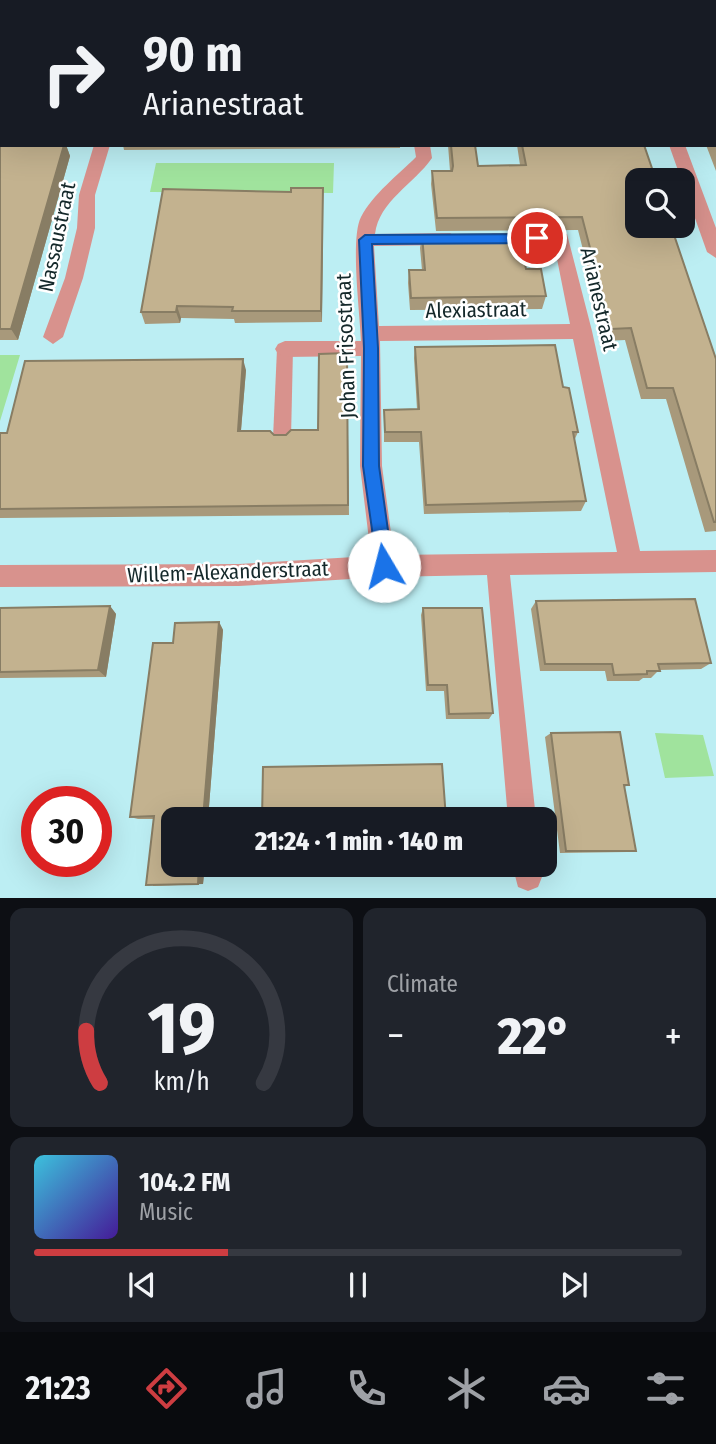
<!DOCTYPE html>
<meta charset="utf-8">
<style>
body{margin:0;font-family:"Fira Sans Condensed",sans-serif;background:#20242c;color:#f1f3f6;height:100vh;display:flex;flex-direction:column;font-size:26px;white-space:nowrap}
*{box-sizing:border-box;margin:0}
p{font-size:23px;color:#9ea1a6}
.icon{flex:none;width:38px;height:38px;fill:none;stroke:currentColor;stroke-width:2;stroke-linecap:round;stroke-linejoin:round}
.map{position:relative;height:898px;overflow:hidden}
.sheet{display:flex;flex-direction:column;gap:10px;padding:10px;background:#0d0f14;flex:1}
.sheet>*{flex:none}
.top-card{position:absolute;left:0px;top:0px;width:718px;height:147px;box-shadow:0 7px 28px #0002;background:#171b24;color:#f1f3f6;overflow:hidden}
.buttons{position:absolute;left:625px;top:168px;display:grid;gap:14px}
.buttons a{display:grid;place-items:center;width:70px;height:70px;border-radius:14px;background:#171b24;box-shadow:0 7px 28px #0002;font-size:35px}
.speed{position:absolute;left:21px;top:786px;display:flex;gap:14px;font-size:35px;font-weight:700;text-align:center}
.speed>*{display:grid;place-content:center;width:91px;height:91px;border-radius:50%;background:#171b24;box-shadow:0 7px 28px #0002;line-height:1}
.speed .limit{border:10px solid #d22;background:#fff;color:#111}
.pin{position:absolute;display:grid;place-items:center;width:60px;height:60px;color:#fff;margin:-30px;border:4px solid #fff;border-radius:50%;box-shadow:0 2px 7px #0007}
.me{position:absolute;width:77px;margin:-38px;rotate:352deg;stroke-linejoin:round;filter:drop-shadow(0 0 5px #0008)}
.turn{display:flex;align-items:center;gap:24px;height:147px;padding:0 28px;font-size:32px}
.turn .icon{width:91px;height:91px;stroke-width:2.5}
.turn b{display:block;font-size:49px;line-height:60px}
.big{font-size:52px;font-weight:800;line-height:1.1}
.sheet .widget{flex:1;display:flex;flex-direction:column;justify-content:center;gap:10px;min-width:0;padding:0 24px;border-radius:14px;background:#20242c}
.sheet .dial{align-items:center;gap:0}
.dial svg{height:182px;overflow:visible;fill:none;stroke:#363941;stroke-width:7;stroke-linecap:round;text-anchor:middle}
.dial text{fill:#f1f3f6;stroke:none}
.song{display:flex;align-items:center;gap:21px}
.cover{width:84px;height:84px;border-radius:10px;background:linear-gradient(135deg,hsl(190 70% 55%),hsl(260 70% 35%))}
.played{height:7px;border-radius:4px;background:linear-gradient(90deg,#cd3d41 30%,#363941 30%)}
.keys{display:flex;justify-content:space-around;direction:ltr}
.heat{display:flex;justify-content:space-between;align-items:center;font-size:38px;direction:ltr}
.sheet .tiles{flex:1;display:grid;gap:10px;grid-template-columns:1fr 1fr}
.widget:last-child{grid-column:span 2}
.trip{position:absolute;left:161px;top:807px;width:396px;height:70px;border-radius:14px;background:#171b24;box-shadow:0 7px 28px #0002;font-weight:800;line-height:70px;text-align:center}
.menu{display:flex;height:112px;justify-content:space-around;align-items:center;background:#090b0e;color:#9ea1a6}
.menu .icon{width:49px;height:49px}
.menu .selected{color:#cd3d41}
.menu b{font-size:32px;color:#f1f3f6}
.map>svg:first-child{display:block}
.green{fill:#a0e39d}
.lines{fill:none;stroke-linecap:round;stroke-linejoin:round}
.lane{fill:#d8928d;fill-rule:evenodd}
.street{fill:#d8928d;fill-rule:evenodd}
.wall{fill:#a8997b}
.shaded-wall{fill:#887d64}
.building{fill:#c3b28f;stroke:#887d64;stroke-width:2}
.route{fill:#1a73e8;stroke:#114b97;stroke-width:2}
.labels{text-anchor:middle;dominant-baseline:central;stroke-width:5;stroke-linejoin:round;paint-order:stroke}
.street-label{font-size:21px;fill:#14282a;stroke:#fff}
</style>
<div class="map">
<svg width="716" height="898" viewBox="0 0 716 898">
<rect width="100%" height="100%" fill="#bceef3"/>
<path class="green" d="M 156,163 L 334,163 L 333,193 L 150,192 Z
M 0,355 L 20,355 L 0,421 Z
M 655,733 L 703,735 L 714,776 L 665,778 Z"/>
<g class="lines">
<path class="lane" d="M 285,343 L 293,349 L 291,438 L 288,443 L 276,443 L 273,438 L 277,349 Z"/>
<path class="street" d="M 286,0 L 300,0 L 300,2 L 286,2 Z
M 614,0 L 628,0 L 629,2 L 615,2 Z
M 94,145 L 110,145 L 95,195 L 95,228 L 83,278 L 63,337 L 53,344 L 43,337 L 65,278 L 77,228 L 79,195 Z
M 414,145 L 430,145 L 432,158 C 414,184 379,201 375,234 L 450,233 L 459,239 L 450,245 L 374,246 L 379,326 L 570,324 L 554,244 L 493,245 L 484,239 L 493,233 L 567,234 L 592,331 L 640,551 L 716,550 L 716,572 L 510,575 L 536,819 L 508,819 L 487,575 L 384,577 L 239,586 L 0,587 L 0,565 L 239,564 L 371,556 L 360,466 L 361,356 L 285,357 L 278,354 L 275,349 L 278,344 L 285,341 L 361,341 C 360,314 350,238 361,217 C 373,194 398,175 416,157 ZM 573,339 L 617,552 L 394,555 L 382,466 L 380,341 Z
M 669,145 L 685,145 L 716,228 L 716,258 L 707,252 Z
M 512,864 L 540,864 L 542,877 L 538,887 L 528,891 L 518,887 Z"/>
</g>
<path class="wall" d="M 0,0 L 2,2 L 2,145 L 66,145 L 70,156 L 18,340 L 0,340 Z
M 643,0 L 716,0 L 716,171 L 706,145 L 716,145 L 716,2 L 643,2 Z
M 123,145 L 400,145 L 400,148 L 124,150 Z
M 448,145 L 475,145 L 478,166 L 520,165 L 517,145 L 646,145 L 644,145 L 716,359 L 716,531 L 705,532 L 666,399 L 641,399 L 625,340 L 606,341 L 578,230 L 436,231 L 431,184 L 432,171 L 450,171 Z
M 323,188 L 322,322 L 235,323 L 234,319 L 181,318 L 180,323 L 145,324 L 141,312 Z
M 422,235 L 526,269 L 546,296 L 542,309 L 410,310 L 408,283 L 409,270 L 422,270 L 420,248 Z
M 415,347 L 563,387 L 578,432 L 574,441 L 586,501 L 581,511 L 424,514 L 419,442 L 384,442 L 384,410 L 417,409 L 414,358 Z
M 347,353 L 349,515 L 0,518 L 0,433 L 7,433 L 246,370 L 241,431 L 274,435 L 286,435 L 318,430 Z
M 536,601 L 711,663 L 701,669 L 659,670 L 651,678 L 643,678 L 639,681 L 607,681 L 605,671 L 540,671 L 531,609 Z
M 110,606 L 116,614 L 106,677 L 0,678 L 0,608 Z
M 423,608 L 493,713 L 489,719 L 446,719 L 444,691 L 426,691 L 421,615 Z
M 219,622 L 223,630 L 208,819 L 173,819 L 173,864 L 205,864 L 203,884 L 153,886 L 153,819 L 138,819 L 130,817 L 173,643 Z
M 551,733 L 629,785 L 624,787 L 636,851 L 627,852 L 560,853 L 545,737 Z"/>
<path class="shaded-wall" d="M 2,128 L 2,145 L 0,154 L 0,133 Z
M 64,145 L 66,145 L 70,156 L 18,340 L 11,329 Z
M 323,188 L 323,200 L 322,322 L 321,311 Z
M 177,306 L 181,318 L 180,323 L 176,312 Z
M 243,359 L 246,370 L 240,441 L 238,431 Z
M 110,606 L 116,614 L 106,677 L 98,670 Z
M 219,622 L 223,630 L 208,819 L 203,819 Z
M 199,864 L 205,864 L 203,884 L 198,884 Z"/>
<path class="building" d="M 0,0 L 110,0 L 109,2 L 2,2 L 2,128 L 0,133 Z
M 295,0 L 393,0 L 393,2 L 295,2 Z
M 653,0 L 716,0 L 716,141 L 716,2 L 654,2 Z
M 0,145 L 64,145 L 11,329 L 0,329 Z
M 451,145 L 475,145 L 478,166 L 526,165 L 522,145 L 644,145 L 656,180 L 637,180 L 637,226 L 671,226 L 716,359 L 716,522 L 714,522 L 673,388 L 647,388 L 631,328 L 611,329 L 582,217 L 437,218 L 432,171 L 452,171 L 453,166 Z
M 291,188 L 323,188 L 321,311 L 232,311 L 233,307 L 177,306 L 176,312 L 141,312 L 163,189 L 291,192 Z
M 519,234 L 526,269 L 541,269 L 546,296 L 411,298 L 409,270 L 425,270 L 422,235 Z
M 555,345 L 563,387 L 569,388 L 578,432 L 573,432 L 586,501 L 426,505 L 421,432 L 385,432 L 384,410 L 419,409 L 415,347 Z
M 347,353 L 348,505 L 0,509 L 0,433 L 7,433 L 25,361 L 243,359 L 238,431 L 270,431 L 274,435 L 286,435 L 291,430 L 318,430 L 319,354 Z
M 695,599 L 711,663 L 658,664 L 660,671 L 647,671 L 647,674 L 614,675 L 612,664 L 545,664 L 536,601 Z
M 110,606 L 98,670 L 0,672 L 0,608 Z
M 423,608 L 482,608 L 493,713 L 449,714 L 447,685 L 428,685 Z
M 219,622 L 203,819 L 173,819 L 173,864 L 199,864 L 198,884 L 146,885 L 154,816 L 130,817 L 153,643 L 173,643 L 175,623 Z
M 620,732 L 629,785 L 624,785 L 636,851 L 566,851 L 551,733 Z
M 442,764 L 446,819 L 262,819 L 263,767 Z"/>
<path class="route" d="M 537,234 L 544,238 L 537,243 L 372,244 L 378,348 L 379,466 L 393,566 L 390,572 L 378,572 L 363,466 L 364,348 L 359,240 L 365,235 Z"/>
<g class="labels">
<g class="street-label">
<text transform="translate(57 237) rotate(-78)">Nassaustraat</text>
<text transform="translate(599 299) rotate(77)">Arianestraat</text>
<text transform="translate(476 310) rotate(-1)">Alexiastraat</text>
<text transform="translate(346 346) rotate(-92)">Johan Frisostraat</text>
<text transform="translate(228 572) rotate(-2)">Willem-Alexanderstraat</text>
</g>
</g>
</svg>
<div class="buttons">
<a><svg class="icon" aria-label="search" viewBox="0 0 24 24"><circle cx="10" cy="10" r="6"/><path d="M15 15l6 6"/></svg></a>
</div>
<div class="speed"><div class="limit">30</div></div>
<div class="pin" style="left:537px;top:238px;background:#d93025"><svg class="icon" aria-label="arrive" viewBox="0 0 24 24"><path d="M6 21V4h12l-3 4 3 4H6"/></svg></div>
<svg class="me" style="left:384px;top:566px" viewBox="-20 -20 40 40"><circle r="19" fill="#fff"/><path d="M0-13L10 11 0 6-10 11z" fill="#1a73e8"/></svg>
<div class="trip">21:24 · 1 min · 140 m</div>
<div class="top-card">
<div class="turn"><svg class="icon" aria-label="right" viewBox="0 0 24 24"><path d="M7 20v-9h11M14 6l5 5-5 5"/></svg><div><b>90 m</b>Arianestraat</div></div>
</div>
</div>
<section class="sheet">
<div class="tiles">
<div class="widget dial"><svg viewBox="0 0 100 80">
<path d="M14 69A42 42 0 1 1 86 69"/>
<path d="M14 69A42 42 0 0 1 8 46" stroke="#cd3d41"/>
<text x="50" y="56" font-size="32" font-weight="700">19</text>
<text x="50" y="72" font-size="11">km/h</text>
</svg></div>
<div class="widget"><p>Climate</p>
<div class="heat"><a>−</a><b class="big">22°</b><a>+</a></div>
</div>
<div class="widget">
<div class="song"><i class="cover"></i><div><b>104.2 FM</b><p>Music</p></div></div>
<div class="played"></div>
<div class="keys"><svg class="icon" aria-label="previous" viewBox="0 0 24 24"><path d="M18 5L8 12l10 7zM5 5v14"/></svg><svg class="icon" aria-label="pause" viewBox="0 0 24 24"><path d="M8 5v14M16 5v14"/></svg><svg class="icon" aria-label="next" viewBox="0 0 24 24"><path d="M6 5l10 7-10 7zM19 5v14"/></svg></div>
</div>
</div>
</section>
<nav class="menu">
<b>21:23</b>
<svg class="icon selected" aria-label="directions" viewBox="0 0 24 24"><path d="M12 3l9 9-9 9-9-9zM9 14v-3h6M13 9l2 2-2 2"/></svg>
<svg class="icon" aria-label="music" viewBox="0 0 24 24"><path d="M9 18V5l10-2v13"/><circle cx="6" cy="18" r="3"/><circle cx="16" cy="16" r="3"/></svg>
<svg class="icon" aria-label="phone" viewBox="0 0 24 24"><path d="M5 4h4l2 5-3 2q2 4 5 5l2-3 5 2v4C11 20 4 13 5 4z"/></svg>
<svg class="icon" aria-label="climate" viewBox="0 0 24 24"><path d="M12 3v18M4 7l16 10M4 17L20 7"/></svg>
<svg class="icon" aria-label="car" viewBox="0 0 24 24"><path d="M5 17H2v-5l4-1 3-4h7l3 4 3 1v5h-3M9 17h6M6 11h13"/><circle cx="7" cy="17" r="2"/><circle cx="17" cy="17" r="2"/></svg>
<svg class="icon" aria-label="filters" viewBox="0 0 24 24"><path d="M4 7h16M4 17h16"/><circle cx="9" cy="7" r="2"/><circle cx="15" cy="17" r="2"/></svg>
</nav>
